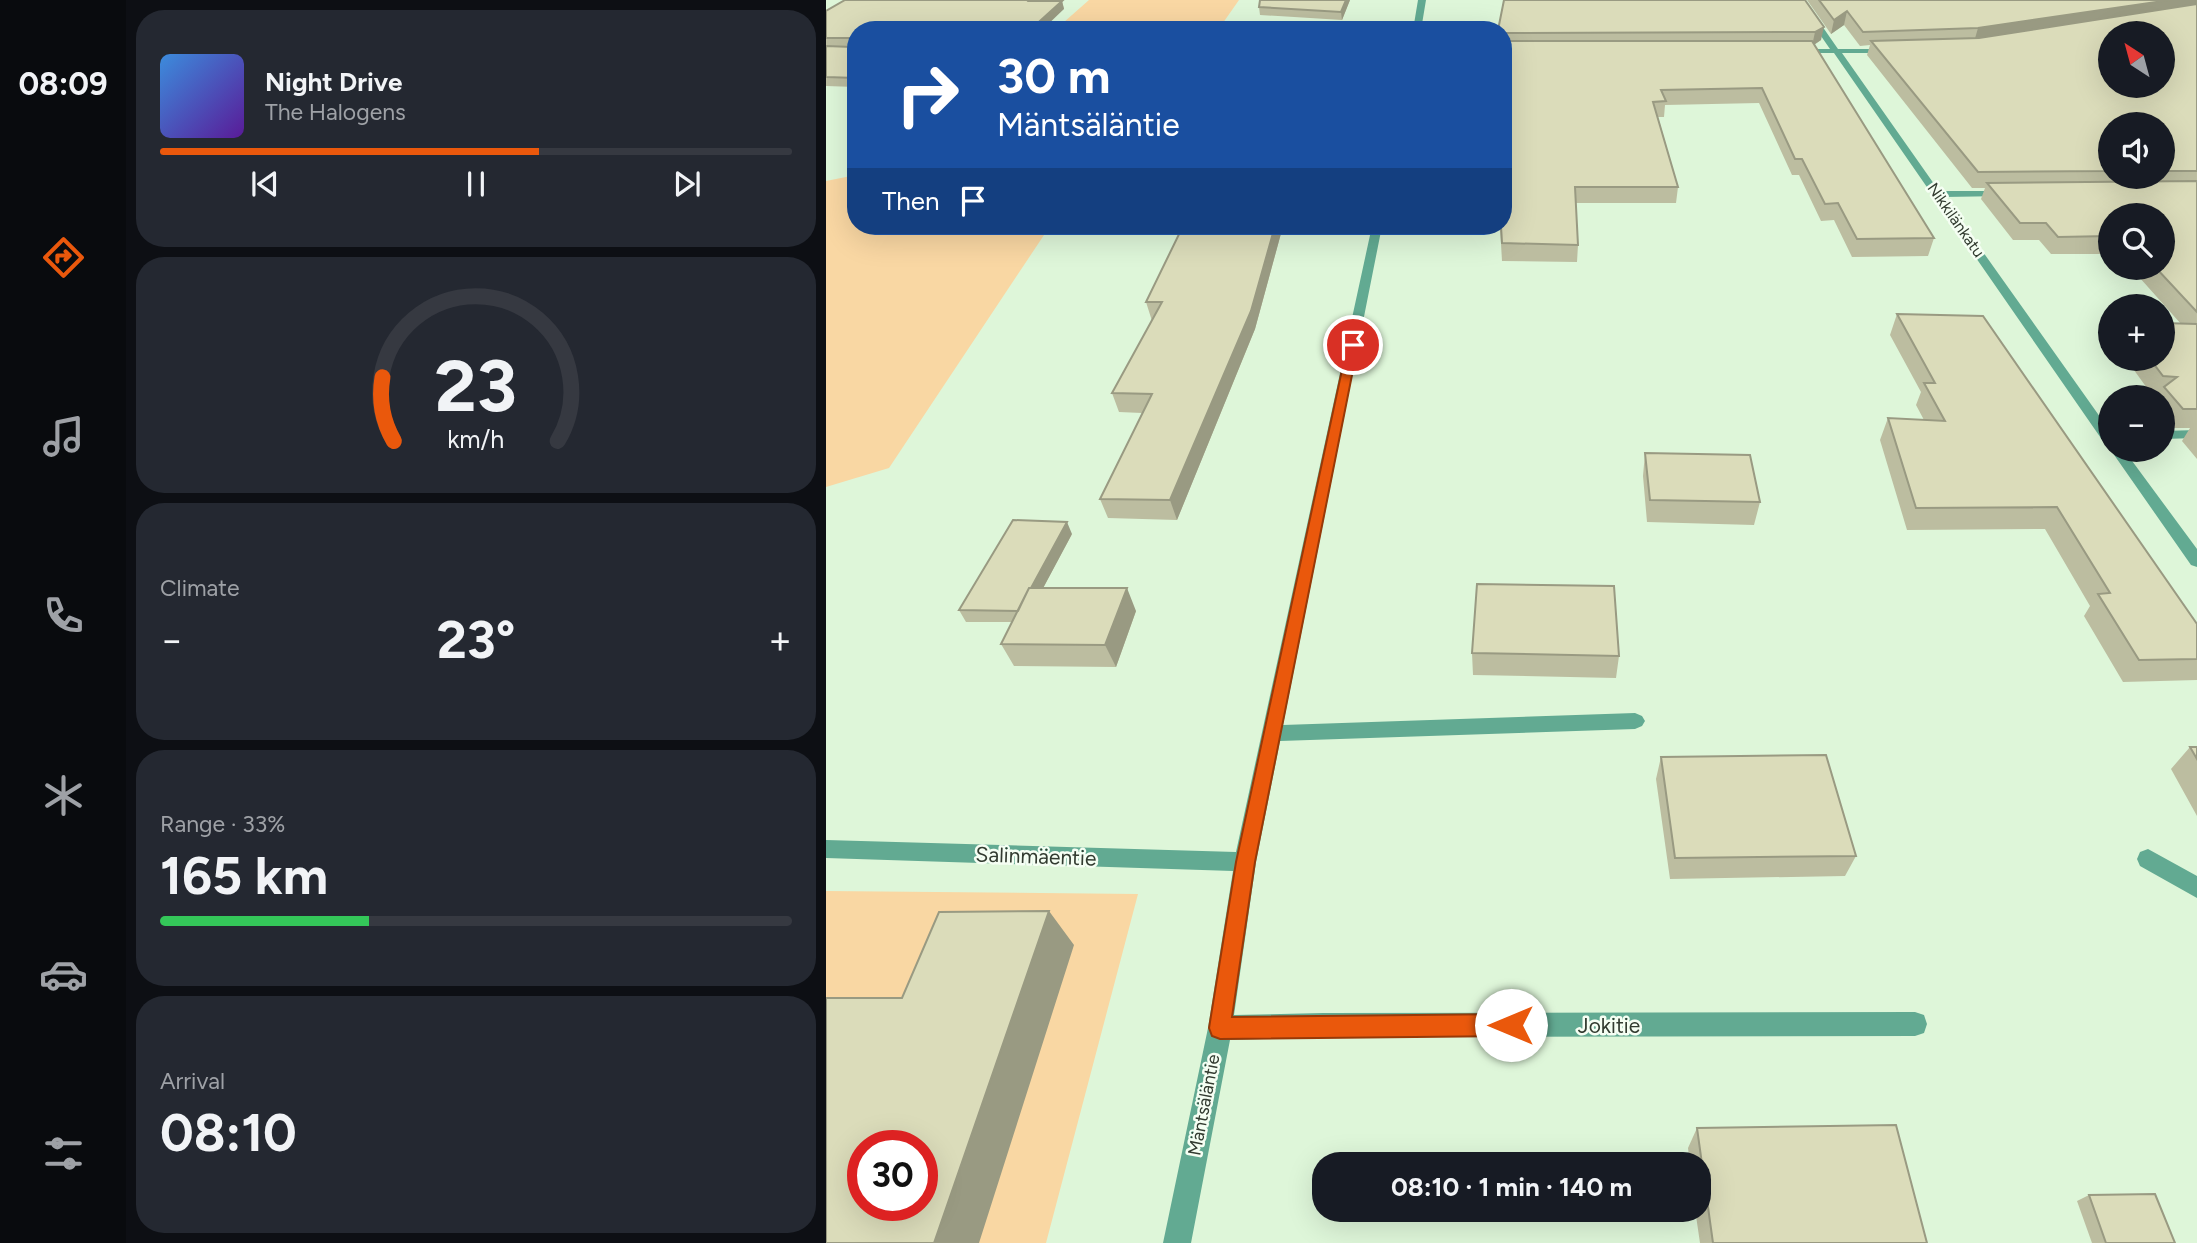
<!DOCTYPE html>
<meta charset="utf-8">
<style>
body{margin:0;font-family:Figtree,sans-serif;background:#242831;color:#f1f3f6;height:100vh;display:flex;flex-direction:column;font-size:26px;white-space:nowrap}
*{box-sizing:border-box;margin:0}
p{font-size:23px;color:#9ea1a6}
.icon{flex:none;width:38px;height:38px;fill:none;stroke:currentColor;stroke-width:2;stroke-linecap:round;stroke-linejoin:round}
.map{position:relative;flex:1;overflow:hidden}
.panel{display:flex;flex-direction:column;gap:10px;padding:10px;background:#0d0f14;width:700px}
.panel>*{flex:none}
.guide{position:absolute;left:21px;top:21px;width:665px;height:214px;border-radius:28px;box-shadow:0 7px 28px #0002;background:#1a4fa0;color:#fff;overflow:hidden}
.needle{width:46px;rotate:324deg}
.controls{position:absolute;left:1272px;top:21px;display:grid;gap:14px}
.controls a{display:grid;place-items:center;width:77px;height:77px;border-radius:50%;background:#171b24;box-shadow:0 7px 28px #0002;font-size:35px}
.speed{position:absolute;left:21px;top:1130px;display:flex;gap:14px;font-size:35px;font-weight:700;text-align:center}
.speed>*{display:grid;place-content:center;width:91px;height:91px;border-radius:50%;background:#171b24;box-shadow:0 7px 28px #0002;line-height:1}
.speed .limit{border:10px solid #d22;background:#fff;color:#111}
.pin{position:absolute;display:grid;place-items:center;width:60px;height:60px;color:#fff;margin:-30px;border:4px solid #fff;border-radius:50%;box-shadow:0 2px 7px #0007}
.me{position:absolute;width:77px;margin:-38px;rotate:270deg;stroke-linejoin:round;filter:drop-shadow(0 0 5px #0008)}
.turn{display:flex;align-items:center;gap:24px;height:147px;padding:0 35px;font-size:32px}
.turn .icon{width:91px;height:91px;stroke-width:2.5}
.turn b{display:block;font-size:49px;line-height:60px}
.then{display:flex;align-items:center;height:66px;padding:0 35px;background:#0003;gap:14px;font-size:26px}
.big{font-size:52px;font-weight:700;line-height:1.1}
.panel .widget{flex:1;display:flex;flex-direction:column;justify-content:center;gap:10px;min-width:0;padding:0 24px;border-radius:28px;background:#242831}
.panel .dial{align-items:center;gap:0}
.dial svg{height:182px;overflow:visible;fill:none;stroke:#363941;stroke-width:7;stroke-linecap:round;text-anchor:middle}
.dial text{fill:#f1f3f6;stroke:none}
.song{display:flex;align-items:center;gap:21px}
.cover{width:84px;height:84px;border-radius:10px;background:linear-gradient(135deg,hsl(210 70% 55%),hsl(270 70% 35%))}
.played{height:7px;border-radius:4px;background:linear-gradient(90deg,#ea580c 60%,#363941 60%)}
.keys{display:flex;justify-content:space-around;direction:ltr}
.heat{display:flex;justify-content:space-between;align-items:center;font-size:38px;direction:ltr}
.charge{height:10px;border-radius:5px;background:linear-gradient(90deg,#34c759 33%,#363941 0)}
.trip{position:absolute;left:486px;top:1152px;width:399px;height:70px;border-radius:28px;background:#171b24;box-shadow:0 7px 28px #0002;font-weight:700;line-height:70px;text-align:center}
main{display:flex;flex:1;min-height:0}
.menu{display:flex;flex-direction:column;width:126px;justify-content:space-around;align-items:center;background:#090b0e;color:#9ea1a6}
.menu .icon{width:49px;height:49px}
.menu .on{color:#ea580c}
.menu b{font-size:32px;color:#f1f3f6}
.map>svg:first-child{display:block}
.green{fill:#f9d7a3;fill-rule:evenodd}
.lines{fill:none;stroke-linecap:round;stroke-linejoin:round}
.minor{fill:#62aa92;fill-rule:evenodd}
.wall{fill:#bcbda0;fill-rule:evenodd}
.shaded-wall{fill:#999a82}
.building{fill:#dbdcba;stroke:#999a82;stroke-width:2;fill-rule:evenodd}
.route{fill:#ea580c;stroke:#983908;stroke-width:2}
.labels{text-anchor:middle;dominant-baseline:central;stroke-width:5;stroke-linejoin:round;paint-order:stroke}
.far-street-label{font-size:16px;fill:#323b30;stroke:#f5fef3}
.street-label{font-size:18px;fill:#323b30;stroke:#f5fef3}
.near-street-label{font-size:21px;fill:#323b30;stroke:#f5fef3}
</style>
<main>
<nav class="menu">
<b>08:09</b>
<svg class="icon on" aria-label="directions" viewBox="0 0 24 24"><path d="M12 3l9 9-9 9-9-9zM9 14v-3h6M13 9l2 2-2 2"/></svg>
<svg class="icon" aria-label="music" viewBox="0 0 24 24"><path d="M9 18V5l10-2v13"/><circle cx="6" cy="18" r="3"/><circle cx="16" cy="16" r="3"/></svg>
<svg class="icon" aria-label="phone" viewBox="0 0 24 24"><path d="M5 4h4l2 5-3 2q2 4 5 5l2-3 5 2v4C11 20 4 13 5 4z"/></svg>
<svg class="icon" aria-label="climate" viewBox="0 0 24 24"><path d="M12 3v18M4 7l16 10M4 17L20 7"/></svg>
<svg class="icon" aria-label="car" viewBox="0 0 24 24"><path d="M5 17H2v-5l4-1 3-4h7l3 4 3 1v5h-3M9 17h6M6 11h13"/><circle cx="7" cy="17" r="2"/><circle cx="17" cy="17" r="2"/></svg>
<svg class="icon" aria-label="filters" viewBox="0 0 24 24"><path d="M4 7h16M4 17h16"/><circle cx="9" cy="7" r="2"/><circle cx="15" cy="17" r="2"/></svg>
</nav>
<section class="panel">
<div class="widget">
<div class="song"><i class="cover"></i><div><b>Night Drive</b><p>The Halogens</p></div></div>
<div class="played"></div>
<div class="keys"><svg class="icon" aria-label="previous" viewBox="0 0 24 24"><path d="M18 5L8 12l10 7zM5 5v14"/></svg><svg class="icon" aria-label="pause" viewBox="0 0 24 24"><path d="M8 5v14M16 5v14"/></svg><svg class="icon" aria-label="next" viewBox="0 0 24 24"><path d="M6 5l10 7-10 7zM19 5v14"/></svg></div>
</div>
<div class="widget dial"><svg viewBox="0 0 100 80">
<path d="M14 69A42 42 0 1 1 86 69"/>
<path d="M14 69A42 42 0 0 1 9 41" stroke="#ea580c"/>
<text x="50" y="56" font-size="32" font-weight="700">23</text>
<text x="50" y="72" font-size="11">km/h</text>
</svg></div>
<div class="widget"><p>Climate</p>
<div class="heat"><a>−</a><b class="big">23°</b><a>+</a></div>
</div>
<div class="widget"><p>Range · 33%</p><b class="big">165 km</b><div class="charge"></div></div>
<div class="widget"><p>Arrival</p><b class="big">08:10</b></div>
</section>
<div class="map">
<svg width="1371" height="1243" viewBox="0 0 1371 1243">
<rect width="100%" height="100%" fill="#def6d9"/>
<path class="green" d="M 263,0 L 413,0 L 392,30 L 229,30 Z
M 30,175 L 30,226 L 224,226 L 63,468 L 0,487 L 0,181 Z
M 0,891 L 312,894 L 220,1243 L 0,1243 ZM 37,1146 L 96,1146 L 96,1206 L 37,1206 Z"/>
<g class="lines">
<path class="minor" d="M 592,0 L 600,0 L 595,30 L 587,30 Z
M 970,0 L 978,0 L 1012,49 L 1069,49 L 1066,53 L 1016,53 L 1113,191 L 1183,191 L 1183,195 L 1179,196 L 1118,197 L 1284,431 L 1284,445 L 1279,444 L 1008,53 L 965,53 L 968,49 L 1004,49 Z
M 546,226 L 556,226 L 457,725 L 809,713 L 816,716 L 819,721 L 816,726 L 809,729 L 454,741 L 430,862 L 408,1015 L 497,1013 L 1089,1012 L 1098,1015 L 1101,1024 L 1098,1033 L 1089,1036 L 497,1037 L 404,1040 L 365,1243 L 337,1243 L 382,1028 L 407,871 L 0,858 L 0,840 L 410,852 Z
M 1371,430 L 1371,438 L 1337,439 L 1337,431 Z
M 1284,449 L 1298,450 L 1371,549 L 1371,567 L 1365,565 Z
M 1322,849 L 1371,876 L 1371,898 L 1314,866 L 1311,859 L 1314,852 Z"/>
</g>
<path class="wall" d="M 19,0 L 215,0 L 215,1 L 236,1 L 238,9 L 30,30 L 30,87 L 0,86 L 0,11 Z
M 524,0 L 516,20 L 434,15 L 433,7 Z
M 979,0 L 995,40 L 988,45 L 1108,238 L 1102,256 L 1026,257 L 1008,220 L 995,221 L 973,175 L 966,175 L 933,103 L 839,105 L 838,117 L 832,117 L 852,187 L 850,203 L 750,203 L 752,245 L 751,262 L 676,261 L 674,226 L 677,226 L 677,30 Z
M 981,0 L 1371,0 L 1371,459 L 1356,441 L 1364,428 L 1346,428 L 1337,417 L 1337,397 L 1333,397 L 1334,395 L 1326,395 L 1300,359 L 1337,359 L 1355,324 L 1305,268 L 1337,268 L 1284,215 L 1284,254 L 1225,254 L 1213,240 L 1187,240 L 1155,199 L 1159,188 L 1146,188 L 1041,55 L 1044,45 L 1034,46 L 1018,25 L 1005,34 ZM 1284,124 L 1337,124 L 1337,177 L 1284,177 Z
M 457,226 L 429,329 L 351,520 L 282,518 L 274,499 L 316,413 L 293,412 L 286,393 L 326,321 L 320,302 Z
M 1071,314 L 1371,624 L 1371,680 L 1297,682 L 1258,616 L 1264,606 L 1219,529 L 1081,530 L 1054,440 L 1062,418 L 1098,420 L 1090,405 L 1095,392 L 1064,335 Z
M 819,453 L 934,502 L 928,525 L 821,522 L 817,476 Z
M 246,534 L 217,588 L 310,611 L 290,667 L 188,666 L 175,644 L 186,622 L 140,622 L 133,610 Z
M 646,653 L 793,656 L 790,678 L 647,675 Z
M 1364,747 L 1371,747 L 1371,816 L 1345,769 Z
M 835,757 L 1030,856 L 1019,876 L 844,879 L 830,779 Z
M 871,1128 L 1101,1243 L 874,1243 L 869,1209 L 873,1209 L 873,1164 L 864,1164 L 862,1148 Z
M 1263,1195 L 1349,1243 L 1266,1243 L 1251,1201 Z"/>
<path class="shaded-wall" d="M 520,0 L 524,0 L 516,20 L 515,12 Z
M 1344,0 L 1371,0 L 1371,8 L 1148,42 L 1152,28 Z
M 236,1 L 238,9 L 216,30 L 204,30 Z
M 1021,11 L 1018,25 L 1005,34 L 1008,20 Z
M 998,27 L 995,40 L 986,46 L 989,32 Z
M 449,226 L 457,226 L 429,329 L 351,520 L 344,500 Z
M 241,522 L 246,534 L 199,622 L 193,611 Z
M 301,588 L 310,611 L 290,667 L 279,645 Z
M 223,911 L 248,945 L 153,1243 L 108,1243 Z"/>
<path class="building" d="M 19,0 L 204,0 L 203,1 L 236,1 L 204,30 L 30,30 L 30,78 L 0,77 L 0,46 L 26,47 L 29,40 L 26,38 L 0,38 L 0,11 Z
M 434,0 L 520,0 L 515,12 L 433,7 Z
M 678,0 L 979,0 L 998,27 L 989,32 L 677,33 L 677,30 L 672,30 Z
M 993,0 L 1344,0 L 1152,28 L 1037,32 L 1021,11 L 1008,20 Z
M 1371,4 L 1371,171 L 1337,171 L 1337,124 L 1284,124 L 1284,171 L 1152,172 L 1045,41 L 1153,38 ZM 1284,33 L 1337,33 L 1337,86 L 1284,86 Z
M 677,41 L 986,41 L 1108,238 L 1031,239 L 1012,203 L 999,204 L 976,159 L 969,159 L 936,88 L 835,90 L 840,101 L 827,102 L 852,187 L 749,187 L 752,245 L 676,243 L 675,226 L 677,226 Z
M 1371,181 L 1371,312 L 1330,268 L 1337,268 L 1337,215 L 1284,215 L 1284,236 L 1232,237 L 1220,223 L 1194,223 L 1161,183 Z
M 357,226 L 449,226 L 425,311 L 344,500 L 274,499 L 326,394 L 286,393 L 336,302 L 320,302 Z
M 1071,314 L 1157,316 L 1371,624 L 1371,659 L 1313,660 L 1272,594 L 1284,593 L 1231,507 L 1090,508 L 1062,418 L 1119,421 L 1098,383 L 1109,383 Z
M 1337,323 L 1371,324 L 1371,409 L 1357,409 L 1338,387 L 1351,377 L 1337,376 L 1324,359 L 1337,359 Z
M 819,453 L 924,455 L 934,502 L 824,500 Z
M 187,520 L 241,522 L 205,588 L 203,588 L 192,611 L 133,610 Z
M 651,584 L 788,586 L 793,656 L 646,653 Z
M 203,588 L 301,588 L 279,645 L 175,644 Z
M 1364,747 L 1371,747 L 1371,759 Z
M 1000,755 L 1030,856 L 849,858 L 835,757 Z
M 223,911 L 108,1243 L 0,1243 L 0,998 L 76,998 L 113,912 ZM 37,1146 L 96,1146 L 96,1206 L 37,1206 Z
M 1070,1125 L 1101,1243 L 887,1243 L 871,1128 Z
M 1329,1194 L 1349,1243 L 1280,1243 L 1263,1195 Z"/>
<path class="route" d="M 522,342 L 532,345 L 429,862 L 406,1017 L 685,1014 L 693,1017 L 697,1025 L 693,1033 L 685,1036 L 394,1039 L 386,1036 L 383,1028 L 410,862 Z"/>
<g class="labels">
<g class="far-street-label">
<text transform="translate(1130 220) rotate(55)">Nikkilänkatu</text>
</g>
<g class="street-label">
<text transform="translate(378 1105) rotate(-79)">Mäntsäläntie</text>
</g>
<g class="near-street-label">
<text transform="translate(210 856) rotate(2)">Salinmäentie</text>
<text x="783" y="1025">Jokitie</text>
</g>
</g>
</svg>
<div class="controls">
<a><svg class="needle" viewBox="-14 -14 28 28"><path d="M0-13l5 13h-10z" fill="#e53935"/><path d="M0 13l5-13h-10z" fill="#9ea1a6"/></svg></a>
<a><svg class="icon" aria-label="sound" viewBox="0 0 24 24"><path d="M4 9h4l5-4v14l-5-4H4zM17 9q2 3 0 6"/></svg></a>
<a><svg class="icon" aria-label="search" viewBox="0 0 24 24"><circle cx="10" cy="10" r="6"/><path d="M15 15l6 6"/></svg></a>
<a>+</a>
<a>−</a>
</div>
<div class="speed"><div class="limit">30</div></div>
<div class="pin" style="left:527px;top:345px;background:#d93025"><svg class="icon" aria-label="arrive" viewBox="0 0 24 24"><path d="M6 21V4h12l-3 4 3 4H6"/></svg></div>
<svg class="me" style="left:685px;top:1025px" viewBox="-20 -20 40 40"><circle r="19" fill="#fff"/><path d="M0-13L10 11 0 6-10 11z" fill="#ea580c"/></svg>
<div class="trip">08:10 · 1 min · 140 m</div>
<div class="guide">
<div class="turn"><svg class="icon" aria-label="right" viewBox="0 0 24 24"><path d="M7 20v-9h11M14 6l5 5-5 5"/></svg><div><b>30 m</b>Mäntsäläntie</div></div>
<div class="then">Then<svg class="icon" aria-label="arrive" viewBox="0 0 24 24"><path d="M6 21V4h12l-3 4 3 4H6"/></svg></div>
</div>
</div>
</main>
